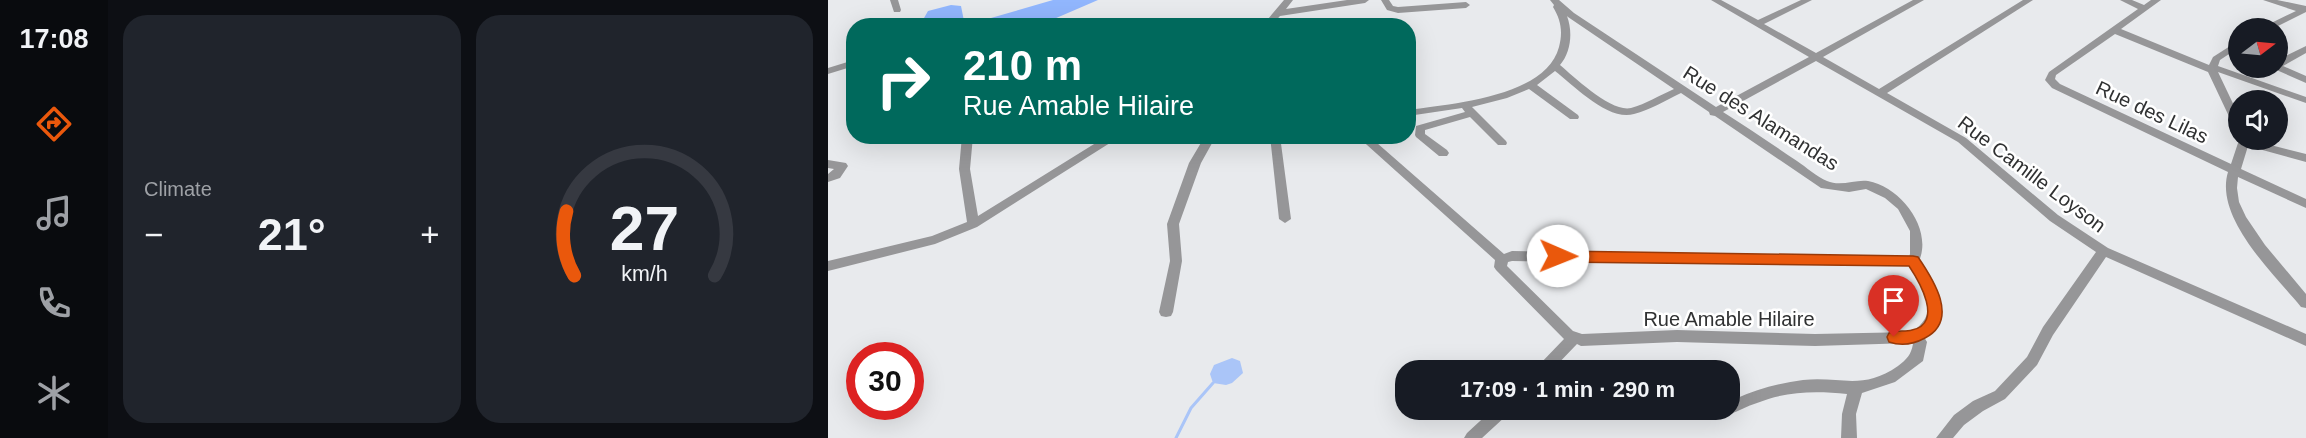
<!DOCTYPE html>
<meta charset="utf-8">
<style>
body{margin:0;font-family:Arial,sans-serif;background:#20242c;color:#f1f3f6;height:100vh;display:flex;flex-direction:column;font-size:22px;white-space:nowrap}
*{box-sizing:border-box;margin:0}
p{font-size:20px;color:#9ea1a6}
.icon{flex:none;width:33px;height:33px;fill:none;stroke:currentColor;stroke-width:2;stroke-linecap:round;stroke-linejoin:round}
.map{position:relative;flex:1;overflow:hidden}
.details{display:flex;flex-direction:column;gap:15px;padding:15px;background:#0d0f14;width:720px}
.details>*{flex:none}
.guide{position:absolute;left:18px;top:18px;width:570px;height:126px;border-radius:24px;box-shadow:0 6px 24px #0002;background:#00695c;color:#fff;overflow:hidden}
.needle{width:39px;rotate:74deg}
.fabs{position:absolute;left:1400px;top:18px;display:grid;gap:12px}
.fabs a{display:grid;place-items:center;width:60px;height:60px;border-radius:50%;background:#171b24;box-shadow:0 6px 24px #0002;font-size:30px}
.speed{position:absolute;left:18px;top:342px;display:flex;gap:12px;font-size:30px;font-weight:700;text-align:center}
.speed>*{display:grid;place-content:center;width:78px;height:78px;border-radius:50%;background:#171b24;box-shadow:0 6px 24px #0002;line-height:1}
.speed .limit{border:9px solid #d22;background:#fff;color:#111}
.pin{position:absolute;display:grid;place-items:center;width:51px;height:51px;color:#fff;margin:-62px -26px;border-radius:50% 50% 50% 0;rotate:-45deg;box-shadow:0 0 6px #0007}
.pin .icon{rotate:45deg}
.me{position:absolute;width:66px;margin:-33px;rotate:91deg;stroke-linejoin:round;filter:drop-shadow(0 0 4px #0008)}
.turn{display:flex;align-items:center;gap:21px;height:126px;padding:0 18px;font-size:27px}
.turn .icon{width:78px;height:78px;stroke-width:2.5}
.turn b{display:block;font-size:42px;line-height:51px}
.big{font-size:45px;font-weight:700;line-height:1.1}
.details .tile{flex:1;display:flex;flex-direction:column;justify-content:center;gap:9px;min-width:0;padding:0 21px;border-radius:24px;background:#20242c}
.details .dial{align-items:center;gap:0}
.dial svg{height:156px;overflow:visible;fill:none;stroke:#363941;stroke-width:7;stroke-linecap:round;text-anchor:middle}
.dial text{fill:#f1f3f6;stroke:none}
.heat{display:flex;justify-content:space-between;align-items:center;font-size:33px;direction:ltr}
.details .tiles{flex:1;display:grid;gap:15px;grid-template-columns:repeat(2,1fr)}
.trip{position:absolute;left:567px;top:360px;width:345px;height:60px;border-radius:24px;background:#171b24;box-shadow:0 6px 24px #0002;font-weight:700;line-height:60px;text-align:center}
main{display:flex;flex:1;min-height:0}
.dock{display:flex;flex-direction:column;width:108px;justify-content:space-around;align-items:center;background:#090b0e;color:#9ea1a6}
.dock .icon{width:42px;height:42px}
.dock .active{color:#ea580c}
.dock b{font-size:27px;color:#f1f3f6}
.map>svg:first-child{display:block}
.green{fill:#91b6fd}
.water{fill:#aac5f8}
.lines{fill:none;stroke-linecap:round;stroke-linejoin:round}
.stream{stroke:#aac5f8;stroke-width:3}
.street{fill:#969698;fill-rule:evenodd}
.route{fill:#ea580c;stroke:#983908;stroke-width:1.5}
.labels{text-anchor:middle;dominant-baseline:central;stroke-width:5;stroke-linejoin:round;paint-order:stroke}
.street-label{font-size:20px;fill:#303132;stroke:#fff}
</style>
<main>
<nav class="dock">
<b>17:08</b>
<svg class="icon active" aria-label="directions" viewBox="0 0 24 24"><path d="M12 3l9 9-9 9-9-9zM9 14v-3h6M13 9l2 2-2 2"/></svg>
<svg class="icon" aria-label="music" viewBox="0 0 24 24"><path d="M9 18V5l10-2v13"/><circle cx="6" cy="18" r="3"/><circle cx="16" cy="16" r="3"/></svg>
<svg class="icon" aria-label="phone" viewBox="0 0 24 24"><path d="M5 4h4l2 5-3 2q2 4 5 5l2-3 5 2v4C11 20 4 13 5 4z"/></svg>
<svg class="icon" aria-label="climate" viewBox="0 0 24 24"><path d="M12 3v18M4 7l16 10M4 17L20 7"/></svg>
</nav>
<section class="details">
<div class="tiles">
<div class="tile"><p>Climate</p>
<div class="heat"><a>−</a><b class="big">21°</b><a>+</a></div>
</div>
<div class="tile dial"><svg viewBox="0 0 100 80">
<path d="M14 69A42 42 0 1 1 86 69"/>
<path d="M14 69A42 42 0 0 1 10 36" stroke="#ea580c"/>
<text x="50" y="56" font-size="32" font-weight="700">27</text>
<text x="50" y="72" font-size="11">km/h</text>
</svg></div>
</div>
</section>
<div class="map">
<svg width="1478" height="438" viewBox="0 0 1478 438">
<rect width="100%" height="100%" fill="#e8eaed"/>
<path class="green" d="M 225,0 L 270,0 L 212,25 L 92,25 L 100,11 L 123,5 L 133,6 L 136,21 L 149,22 Z"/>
<path class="water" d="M 404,358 L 412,361 L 415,373 L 404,383 L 398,385 L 385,383 L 382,374 L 386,365 Z"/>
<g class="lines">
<path class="stream" d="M 348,438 L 363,408 L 385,383"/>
<path class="street" d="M 62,0 L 70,0 L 73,10 L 72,12 L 66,12 Z
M 456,0 L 465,0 L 458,9 L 519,0 L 541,0 L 537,3 L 452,16 L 443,26 L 434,26 Z
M 553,0 L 561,0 L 565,6 L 570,7 L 638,2 L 642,5 L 638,8 L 570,13 L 559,10 Z
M 722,0 L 731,0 L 746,13 L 888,107 L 981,57 L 883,0 L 893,0 L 930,20 L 973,0 L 984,0 L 936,24 L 988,53 L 1085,0 L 1096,0 L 995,57 L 1051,89 L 1195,0 L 1205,0 L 1059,93 L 1138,138 L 1230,215 L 1280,248 L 1478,334 L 1478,346 L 1278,257 L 1225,335 L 1209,365 L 1177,399 L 1155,411 L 1136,425 L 1125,438 L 1108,438 L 1126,415 L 1145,401 L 1167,391 L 1199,357 L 1215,327 L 1268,252 L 1222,221 L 1130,142 L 988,61 L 895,112 C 920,128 944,144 969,161 C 978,167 989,177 999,181 C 1013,187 1028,179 1040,181 C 1073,187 1105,229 1091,261 C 1108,285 1128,316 1096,337 L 1099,342 L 1095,361 L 1067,382 L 1034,393 L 1028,414 L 1029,438 L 1013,438 L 1014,414 L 1019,394 C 988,391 958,391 929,403 C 919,406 911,411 902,414 L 897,413 L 895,410 L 902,410 L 902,401 L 907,399 C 929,389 951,383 975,380 C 1013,376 1034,391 1070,366 C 1079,359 1083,355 1085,344 L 1083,343 L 987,346 L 849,342 L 753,346 L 749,344 L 724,370 L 708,370 L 710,366 L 736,339 L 668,270 L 666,267 L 667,260 L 529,136 L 541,136 L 676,254 L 684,251 L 1076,257 L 1081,257 L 1082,254 L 1082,231 L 1070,209 L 1057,198 L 1038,189 L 1021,192 L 993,188 L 887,116 L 882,115 L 881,112 L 853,93 C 838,100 822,110 806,114 C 781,122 745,85 727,71 L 709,85 L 750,115 L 751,117 L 750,119 L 742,119 L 701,89 L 679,98 L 644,107 L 678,141 L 679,143 L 678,145 L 670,145 L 642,117 L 597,130 L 597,134 L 619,150 L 621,153 L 619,156 L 611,156 L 588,137 L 587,135 L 588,126 L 637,112 L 634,108 L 580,116 L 580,110 C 623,104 718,97 731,47 C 735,32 733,20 725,7 L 726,5 ZM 739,16 L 740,17 L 846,89 C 832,95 818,104 803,108 C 784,113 746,77 732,65 C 743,52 745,32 739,16 ZM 684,261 L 1082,266 C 1097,289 1113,312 1084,332 L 987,334 L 849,330 L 754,334 L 745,331 L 679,266 L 680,262 Z
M 1292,0 L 1304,0 L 1316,5 L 1323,0 L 1333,0 L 1293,29 L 1381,65 L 1385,57 L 1410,41 L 1410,48 L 1392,60 L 1390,66 L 1478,97 L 1478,103 L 1390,72 L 1410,114 L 1410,128 L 1406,127 L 1380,72 L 1287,34 L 1228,75 L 1227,79 L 1232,84 L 1403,164 L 1411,140 L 1423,140 L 1478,154 L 1478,162 L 1420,146 L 1413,169 L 1478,199 L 1478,208 L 1410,177 L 1409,188 L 1411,202 L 1418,217 L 1437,245 L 1478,294 L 1478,308 L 1473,307 C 1446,274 1386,218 1400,172 L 1224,88 L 1217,80 L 1221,72 L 1310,9 Z
M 1435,0 L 1449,0 L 1478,6 L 1478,12 L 1446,28 L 1436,28 L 1437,26 L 1468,11 Z
M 269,20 L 280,24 L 281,26 L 266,25 L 264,23 Z
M 300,23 L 326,23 L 330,26 L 296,26 Z
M 1478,46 L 1478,53 L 1455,66 L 1478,76 L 1478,83 L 1444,68 L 1449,68 L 1449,60 Z
M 26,60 L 26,66 L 0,74 L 0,68 Z
M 134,136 L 145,136 L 142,169 L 150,216 L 279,136 L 293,136 L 149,227 L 107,244 L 0,271 L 0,261 L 104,236 L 139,222 L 131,169 Z
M 377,136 L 388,136 L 373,163 L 351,224 L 354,261 L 345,312 L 343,316 L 338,317 L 333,316 L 331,312 L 342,261 L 339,224 L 361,163 Z
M 442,136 L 452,136 L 463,219 L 457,223 L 451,219 Z
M 0,160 L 18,163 L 20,166 L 12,178 L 0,182 L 0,174 L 6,169 L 0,168 Z
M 664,410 L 681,410 L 679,415 L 654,438 L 636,438 L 639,433 Z"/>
</g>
<path class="route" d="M 730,251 L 1085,256 L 1090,257 C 1105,279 1132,320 1097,338 C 1086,344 1073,346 1061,342 L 1059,337 L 1061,333 C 1069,330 1077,332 1084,330 C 1116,323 1091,281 1081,266 L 730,262 L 723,256 Z"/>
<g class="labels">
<g class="street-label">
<text transform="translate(1324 112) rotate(25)">Rue des Lilas</text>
<text transform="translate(933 118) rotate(32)">Rue des Alamandas</text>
<text transform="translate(1204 174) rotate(37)">Rue Camille Loyson</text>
<text x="901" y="319">Rue Amable Hilaire</text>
</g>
</g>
</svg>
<div class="fabs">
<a><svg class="needle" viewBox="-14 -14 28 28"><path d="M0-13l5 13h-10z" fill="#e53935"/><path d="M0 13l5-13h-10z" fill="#9ea1a6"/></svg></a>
<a><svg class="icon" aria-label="sound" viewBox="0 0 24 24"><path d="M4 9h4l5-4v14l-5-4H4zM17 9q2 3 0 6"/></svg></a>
</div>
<div class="speed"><div class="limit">30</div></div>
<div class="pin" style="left:1066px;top:337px;background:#d93025"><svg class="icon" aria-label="arrive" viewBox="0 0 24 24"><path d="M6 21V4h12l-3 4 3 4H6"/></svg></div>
<svg class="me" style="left:730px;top:256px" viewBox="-20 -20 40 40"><circle r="19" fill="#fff"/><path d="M0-13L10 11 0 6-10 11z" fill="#ea580c"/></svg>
<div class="trip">17:09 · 1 min · 290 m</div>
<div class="guide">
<div class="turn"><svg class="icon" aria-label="right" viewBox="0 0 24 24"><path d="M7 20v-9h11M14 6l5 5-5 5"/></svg><div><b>210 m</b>Rue Amable Hilaire</div></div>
</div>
</div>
</main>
